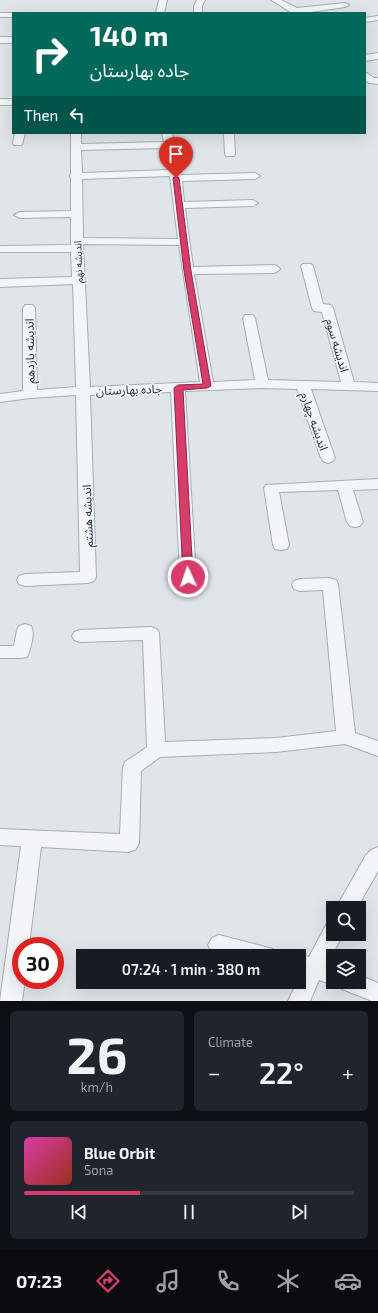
<!DOCTYPE html>
<meta charset="utf-8">
<style>
body{margin:0;font-family:"Exo 2","Noto Sans Arabic",sans-serif;background:#20242c;color:#f1f3f6;height:100vh;display:flex;flex-direction:column;font-size:15px;white-space:nowrap}
*{box-sizing:border-box;margin:0}
p{font-size:13px;color:#9ea1a6}
.icon{flex:none;width:22px;height:22px;fill:none;stroke:currentColor;stroke-width:2;stroke-linecap:round;stroke-linejoin:round}
.map{position:relative;height:1001px;overflow:hidden}
.drawer{display:flex;flex-direction:column;gap:10px;padding:10px;background:#0d0f14;flex:1}
.drawer>*{flex:none}
.hud{position:absolute;left:12px;top:12px;width:354px;height:122px;border-radius:0px;box-shadow:0 4px 16px #0002;background:#00695c;color:#fff;overflow:hidden}
.fabs{position:absolute;left:326px;top:901px;display:grid;gap:8px}
.fabs a{display:grid;place-items:center;width:40px;height:40px;border-radius:0px;background:#171b24;box-shadow:0 4px 16px #0002;font-size:20px}
.speed{position:absolute;left:12px;top:937px;display:flex;gap:8px;font-size:20px;font-weight:700;text-align:center}
.speed>*{display:grid;place-content:center;width:52px;height:52px;border-radius:50%;background:#171b24;box-shadow:0 4px 16px #0002;line-height:1}
.speed .limit{border:6px solid #d22;background:#fff;color:#111}
.pin{position:absolute;display:grid;place-items:center;width:34px;height:34px;color:#fff;margin:-41px -17px;border-radius:50% 50% 50% 0;rotate:-45deg;box-shadow:0 0 4px #0007}
.pin .icon{rotate:45deg}
.me{position:absolute;width:44px;margin:-22px;rotate:357deg;stroke-linejoin:round;filter:drop-shadow(0 0 3px #0008)}
.turn{display:flex;align-items:center;gap:14px;height:84px;padding:0 12px;font-size:18px}
.turn .icon{width:52px;height:52px;stroke-width:2.5}
.turn b{display:block;font-size:28px;line-height:34px}
.then{display:flex;align-items:center;height:38px;padding:0 12px;background:#0003;gap:8px;font-size:15px}
.big{font-size:30px;font-weight:600;line-height:1.1}
.drawer .tile{flex:1;display:flex;flex-direction:column;justify-content:center;gap:6px;min-width:0;padding:0 14px;border-radius:6px;background:#20242c}
.drawer .dial{align-items:center;gap:0}
.dial b{font-size:52px;line-height:1}
.song{display:flex;align-items:center;gap:12px}
.cover{width:48px;height:48px;border-radius:6px;background:linear-gradient(135deg,hsl(320 70% 55%),hsl(10 70% 35%))}
.played{height:4px;border-radius:2px;background:linear-gradient(90deg,#d83c6a 35%,#363941 35%)}
.keys{display:flex;justify-content:space-around;direction:ltr}
.heat{display:flex;justify-content:space-between;align-items:center;font-size:22px;direction:ltr}
.drawer .tiles{flex:1;display:grid;gap:10px;grid-template-columns:1fr 1fr}
.tile:last-child{grid-column:span 2}
.trip{position:absolute;left:76px;top:949px;width:230px;height:40px;border-radius:0px;background:#171b24;box-shadow:0 4px 16px #0002;font-weight:600;line-height:40px;text-align:center}
.tabs{display:flex;height:64px;justify-content:space-around;align-items:center;background:#090b0e;color:#9ea1a6}
.tabs .icon{width:28px;height:28px}
.tabs .current{color:#d83c6a}
.tabs b{font-size:18px;color:#f1f3f6}
.map>svg:first-child{display:block}
.lines{fill:none;stroke-linecap:round;stroke-linejoin:round}
.minor-casing{stroke:#a5adb5;stroke-width:2}
.minor{fill:#f3f5f8;fill-rule:evenodd}
.route{fill:#d83c6a;stroke:#8c2745}
.labels{text-anchor:middle;dominant-baseline:central;stroke-width:3;stroke-linejoin:round;paint-order:stroke}
.far-street-label{font-size:10px;fill:#273543;stroke:#f0f4f7}
.street-label{font-size:12px;fill:#273543;stroke:#f0f4f7}
</style>
<div class="map">
<svg width="378" height="1001" viewBox="0 0 378 1001">
<rect width="100%" height="100%" fill="#e0e5ea"/>
<g class="lines">
<defs>
<path id="minor" d="M 159,0 L 167,0 L 164,13 L 156,13 Z
M 197,0 L 205,0 L 202,6 L 202,13 L 194,13 L 194,6 Z
M 271,0 L 281,0 L 297,8 L 345,3 L 349,5 L 345,7 L 304,13 L 292,13 Z
M 0,13 L 15,13 L 13,13 L 13,17 L 0,17 Z
M 378,16 L 378,20 L 365,22 L 365,18 Z
M 0,37 L 13,37 L 13,43 L 0,43 Z
M 378,53 L 378,59 L 365,61 L 365,55 Z
M 365,72 L 374,78 L 378,78 L 378,84 L 369,83 L 365,80 Z
M 0,99 L 13,99 L 13,105 L 0,105 Z
M 15,133 L 25,133 L 22,145 L 14,145 L 13,143 Z
M 71,133 L 81,133 L 81,144 L 164,142 L 162,133 L 172,133 L 181,175 L 255,173 L 260,176 L 255,179 L 182,181 L 184,202 L 253,200 L 258,203 L 253,206 L 185,208 L 193,267 L 274,265 L 278,267 L 280,269 L 278,271 L 274,273 L 194,274 L 213,382 L 255,380 L 243,318 L 245,315 L 253,315 L 255,318 L 268,380 L 341,382 L 322,312 L 314,311 L 312,308 L 301,266 L 303,264 L 311,264 L 313,266 L 323,304 L 331,305 L 333,308 L 354,382 L 378,383 L 378,391 L 311,389 L 335,458 L 333,461 L 328,463 L 323,461 L 321,458 L 297,389 L 262,388 L 185,391 L 196,577 L 194,581 L 188,583 L 182,581 L 180,577 L 171,392 L 90,395 L 96,577 L 94,581 L 88,583 L 25,586 L 19,584 L 17,580 L 19,576 L 25,574 L 80,572 L 76,395 L 30,398 L 0,402 L 0,394 L 23,391 L 23,308 L 25,305 L 33,305 L 35,308 L 37,390 L 76,387 L 73,284 L 0,287 L 0,279 L 72,277 L 71,252 L 0,252 L 0,246 L 71,245 L 71,217 L 20,218 L 14,215 L 20,212 L 71,211 L 71,178 L 70,176 L 71,174 ZM 165,148 L 169,170 L 82,173 L 81,150 ZM 170,176 L 178,239 L 83,238 L 82,179 ZM 83,244 L 179,245 L 200,382 L 90,387 Z
M 224,133 L 234,133 L 235,154 L 234,156 L 226,156 L 225,154 Z
M 378,479 L 378,489 L 353,490 L 363,522 L 360,526 L 355,527 L 350,526 L 347,522 L 338,490 L 279,492 L 289,545 L 287,549 L 281,550 L 275,549 L 273,545 L 264,488 L 266,485 Z
M 330,578 L 336,580 L 338,584 L 355,733 L 378,741 L 378,756 L 345,744 L 276,752 L 160,757 L 141,771 L 139,843 L 136,849 L 129,852 L 41,847 L 29,946 L 21,946 L 21,980 L 25,980 L 22,1001 L 0,1001 L 21,846 L 0,845 L 0,829 L 120,834 L 123,767 L 125,762 L 147,747 L 143,640 L 80,642 L 74,640 L 72,636 L 74,632 L 80,630 L 151,627 L 157,629 L 159,633 L 165,742 L 276,738 L 336,731 L 323,590 L 300,591 L 294,589 L 292,585 L 294,581 L 300,579 Z
M 25,624 L 31,626 C 35,633 31,649 27,657 L 21,658 L 0,658 L 0,646 L 14,646 L 17,630 L 19,626 Z
M 378,847 L 378,871 L 357,908 L 336,908 L 366,855 L 371,850 Z
M 333,922 L 333,934 L 343,934 L 328,963 L 333,965 L 333,982 L 359,982 L 359,975 L 378,983 L 378,1001 L 372,1001 L 342,989 L 339,983 L 333,985 L 319,980 L 310,1001 L 288,1001 L 297,982 L 299,982 L 299,956 L 294,956 L 299,954 L 309,957 L 326,925 Z
M 219,935 L 273,949 L 276,956 L 219,955 L 212,952 L 208,945 L 212,938 Z"/>
</defs>
<use href="#minor" class="minor-casing"/>
<use href="#minor" class="minor"/>
</g>
<path class="route" d="M 176,176 L 179,178 L 191,271 L 211,386 L 207,388 L 183,390 L 193,577 L 188,580 L 183,577 L 174,388 L 178,385 L 203,384 L 184,271 L 173,178 Z"/>
<g class="labels">
<g class="far-street-label">
<text transform="translate(78 262) rotate(-92)">اندیشه نهم</text>
</g>
<g class="street-label">
<text transform="translate(338 345) rotate(74)">اندیشه سوم</text>
<text transform="translate(29 351) rotate(-91)">اندیشه یازدهم</text>
<text transform="translate(129 389) rotate(-2)">جاده بهارستان</text>
<text transform="translate(315 421) rotate(71)">اندیشه چهارم</text>
<text transform="translate(87 516) rotate(-92)">اندیشه هشتم</text>
</g>
</g>
</svg>
<div class="fabs">
<a><svg class="icon" aria-label="search" viewBox="0 0 24 24"><circle cx="10" cy="10" r="6"/><path d="M15 15l6 6"/></svg></a>
<a><svg class="icon" aria-label="layers" viewBox="0 0 24 24"><path d="M12 4l9 5-9 5-9-5zM3 14l9 5 9-5"/></svg></a>
</div>
<div class="speed"><div class="limit">30</div></div>
<div class="pin" style="left:176px;top:178px;background:#d93025"><svg class="icon" aria-label="arrive" viewBox="0 0 24 24"><path d="M6 21V4h12l-3 4 3 4H6"/></svg></div>
<svg class="me" style="left:188px;top:577px" viewBox="-20 -20 40 40"><circle r="17" fill="#d83c6a" stroke="#fff" stroke-width="3"/><path d="M0-11L8 9 0 5-8 9z" fill="#fff"/></svg>
<div class="trip">07:24 · 1 min · 380 m</div>
<div class="hud">
<div class="turn"><svg class="icon" aria-label="right" viewBox="0 0 24 24"><path d="M7 20v-9h11M14 6l5 5-5 5"/></svg><div><b>140 m</b>جاده بهارستان</div></div>
<div class="then">Then<svg class="icon" aria-label="left" viewBox="0 0 24 24"><path d="M17 20v-9H6M10 6l-5 5 5 5"/></svg></div>
</div>
</div>
<section class="drawer">
<div class="tiles">
<div class="tile dial"><b>26</b><p>km/h</p></div>
<div class="tile"><p>Climate</p>
<div class="heat"><a>−</a><b class="big">22°</b><a>+</a></div>
</div>
<div class="tile">
<div class="song"><i class="cover"></i><div><b>Blue Orbit</b><p>Sona</p></div></div>
<div class="played"></div>
<div class="keys"><svg class="icon" aria-label="previous" viewBox="0 0 24 24"><path d="M18 5L8 12l10 7zM5 5v14"/></svg><svg class="icon" aria-label="pause" viewBox="0 0 24 24"><path d="M8 5v14M16 5v14"/></svg><svg class="icon" aria-label="next" viewBox="0 0 24 24"><path d="M6 5l10 7-10 7zM19 5v14"/></svg></div>
</div>
</div>
</section>
<nav class="tabs">
<b>07:23</b>
<svg class="icon current" aria-label="directions" viewBox="0 0 24 24"><path d="M12 3l9 9-9 9-9-9zM9 14v-3h6M13 9l2 2-2 2"/></svg>
<svg class="icon" aria-label="music" viewBox="0 0 24 24"><path d="M9 18V5l10-2v13"/><circle cx="6" cy="18" r="3"/><circle cx="16" cy="16" r="3"/></svg>
<svg class="icon" aria-label="phone" viewBox="0 0 24 24"><path d="M5 4h4l2 5-3 2q2 4 5 5l2-3 5 2v4C11 20 4 13 5 4z"/></svg>
<svg class="icon" aria-label="climate" viewBox="0 0 24 24"><path d="M12 3v18M4 7l16 10M4 17L20 7"/></svg>
<svg class="icon" aria-label="car" viewBox="0 0 24 24"><path d="M5 17H2v-5l4-1 3-4h7l3 4 3 1v5h-3M9 17h6M6 11h13"/><circle cx="7" cy="17" r="2"/><circle cx="17" cy="17" r="2"/></svg>
</nav>
